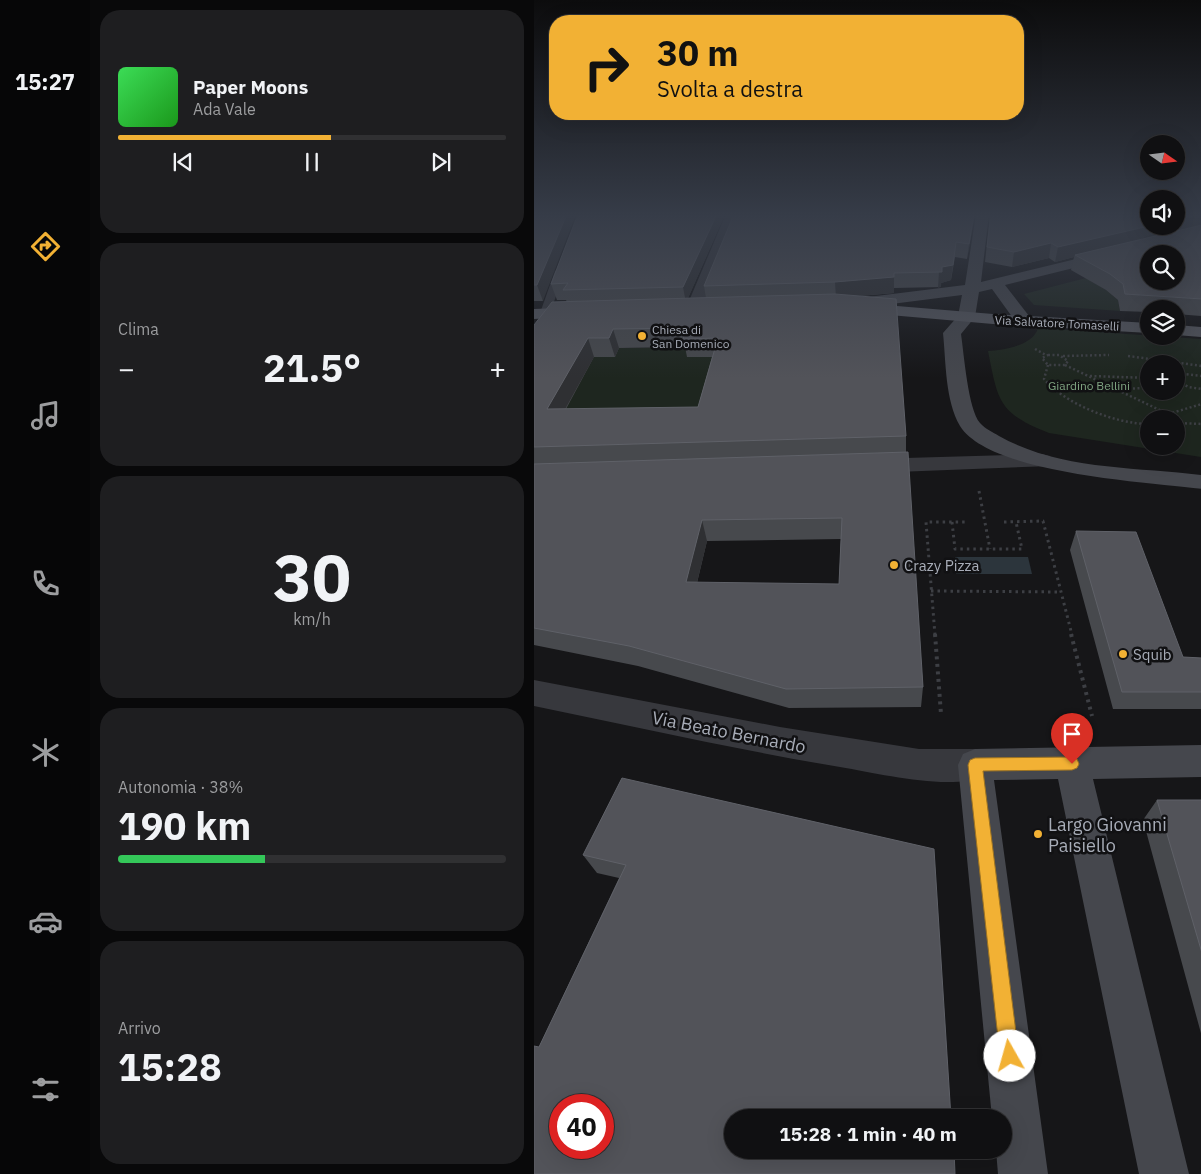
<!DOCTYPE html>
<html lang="it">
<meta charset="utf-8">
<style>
body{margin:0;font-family:"IBM Plex Sans",sans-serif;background:#1e1e20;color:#f1f3f6;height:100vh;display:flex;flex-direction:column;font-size:19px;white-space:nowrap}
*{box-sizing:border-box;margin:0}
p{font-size:16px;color:#9c9d9f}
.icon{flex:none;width:28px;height:28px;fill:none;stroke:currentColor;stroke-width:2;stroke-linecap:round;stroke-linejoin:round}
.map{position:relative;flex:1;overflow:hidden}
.side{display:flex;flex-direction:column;gap:10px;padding:10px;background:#09090a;width:444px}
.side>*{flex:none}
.top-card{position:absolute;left:15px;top:15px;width:475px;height:105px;border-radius:20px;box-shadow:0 5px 20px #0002,0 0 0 1px #303032;background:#f2b134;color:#111;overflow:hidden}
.needle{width:32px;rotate:104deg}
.fabs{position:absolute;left:606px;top:135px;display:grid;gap:10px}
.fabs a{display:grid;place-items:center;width:45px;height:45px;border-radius:50%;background:#101012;box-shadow:0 5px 20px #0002,0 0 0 1px #303032;font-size:25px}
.speed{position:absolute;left:15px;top:1094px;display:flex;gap:10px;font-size:25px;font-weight:700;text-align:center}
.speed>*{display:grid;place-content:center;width:65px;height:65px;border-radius:50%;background:#101012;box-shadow:0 5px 20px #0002,0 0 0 1px #303032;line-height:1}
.speed .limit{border:8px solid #d22;background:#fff;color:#111}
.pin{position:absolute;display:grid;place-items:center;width:42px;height:42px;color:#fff;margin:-51px -21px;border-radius:50% 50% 50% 0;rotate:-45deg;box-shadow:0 0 5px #0007}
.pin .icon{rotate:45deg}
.me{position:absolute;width:55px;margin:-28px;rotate:353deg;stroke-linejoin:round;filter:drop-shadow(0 0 4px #0008)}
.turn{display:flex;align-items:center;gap:18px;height:105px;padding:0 25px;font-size:22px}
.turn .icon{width:65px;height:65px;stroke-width:2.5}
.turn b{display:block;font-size:35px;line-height:42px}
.big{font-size:38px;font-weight:700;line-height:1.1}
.side .tile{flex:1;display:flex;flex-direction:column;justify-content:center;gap:8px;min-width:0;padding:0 18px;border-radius:20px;background:#1e1e20}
.side .dial{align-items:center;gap:0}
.dial b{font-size:65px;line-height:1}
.song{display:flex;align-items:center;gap:15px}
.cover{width:60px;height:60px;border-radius:8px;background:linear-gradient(135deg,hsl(130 70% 55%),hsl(120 70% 35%))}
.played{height:5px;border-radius:2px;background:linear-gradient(90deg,#f2b134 55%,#303032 55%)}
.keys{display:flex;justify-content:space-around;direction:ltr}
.heat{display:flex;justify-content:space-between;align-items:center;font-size:28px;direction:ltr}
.charge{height:8px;border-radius:4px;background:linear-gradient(90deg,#34c759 38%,#303032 0)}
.trip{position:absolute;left:190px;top:1109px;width:288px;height:50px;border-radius:25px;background:#101012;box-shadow:0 5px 20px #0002,0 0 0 1px #303032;font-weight:700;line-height:50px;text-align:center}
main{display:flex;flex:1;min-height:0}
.menu{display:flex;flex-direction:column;width:90px;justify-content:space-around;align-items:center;background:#060607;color:#9c9d9f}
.menu .icon{width:35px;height:35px}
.menu .active{color:#f2b134}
.menu b{font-size:22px;color:#f1f3f6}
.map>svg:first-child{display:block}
.green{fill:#1e261f;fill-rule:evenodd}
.water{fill:#2c353c}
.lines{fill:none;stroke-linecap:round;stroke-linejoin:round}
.path-far2{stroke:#3d3f44;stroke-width:2.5;stroke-dasharray:2 2.5;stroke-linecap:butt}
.path-far1{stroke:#3d3f44;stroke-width:3;stroke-dasharray:2.5 4;stroke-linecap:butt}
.path{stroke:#3d3f44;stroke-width:4;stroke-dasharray:3 4.5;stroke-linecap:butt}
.lane{fill:#37383d;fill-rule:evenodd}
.street{fill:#37383d;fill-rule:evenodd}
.secondary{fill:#45474d;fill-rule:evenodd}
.primary{fill:#53555c;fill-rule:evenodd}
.wall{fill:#47494d;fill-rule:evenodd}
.shaded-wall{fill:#2f3033}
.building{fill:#525359;stroke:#5f6168;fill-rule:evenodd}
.route{fill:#f2b134;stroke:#9d7322}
.poi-dot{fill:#f2b134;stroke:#111113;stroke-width:2}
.labels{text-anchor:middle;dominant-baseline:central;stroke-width:5;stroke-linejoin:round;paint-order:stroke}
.far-street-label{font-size:12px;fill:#a8adb8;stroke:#111113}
.far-poi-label{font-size:12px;fill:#a8adb8;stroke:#111113;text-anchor:start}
.far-park-label{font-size:12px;fill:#7fa381;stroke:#111113}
.poi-label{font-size:15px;fill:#a8adb8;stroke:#111113;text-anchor:start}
.near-street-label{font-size:18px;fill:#a8adb8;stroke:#111113}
.near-poi-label{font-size:18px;fill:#a8adb8;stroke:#111113;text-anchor:start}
</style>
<main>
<nav class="menu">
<b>15:27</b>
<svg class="icon active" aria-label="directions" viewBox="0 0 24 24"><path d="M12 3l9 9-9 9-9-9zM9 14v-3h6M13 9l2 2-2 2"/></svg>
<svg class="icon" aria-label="music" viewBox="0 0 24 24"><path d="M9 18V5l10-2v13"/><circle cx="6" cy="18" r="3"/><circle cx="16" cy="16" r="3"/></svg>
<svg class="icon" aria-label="phone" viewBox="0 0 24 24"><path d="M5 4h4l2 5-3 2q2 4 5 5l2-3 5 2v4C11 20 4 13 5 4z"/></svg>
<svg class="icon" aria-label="climate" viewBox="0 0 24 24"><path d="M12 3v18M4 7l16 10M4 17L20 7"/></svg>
<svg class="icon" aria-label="car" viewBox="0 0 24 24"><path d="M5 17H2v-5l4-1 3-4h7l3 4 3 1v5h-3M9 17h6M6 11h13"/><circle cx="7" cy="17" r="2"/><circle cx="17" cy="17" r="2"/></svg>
<svg class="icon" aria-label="filters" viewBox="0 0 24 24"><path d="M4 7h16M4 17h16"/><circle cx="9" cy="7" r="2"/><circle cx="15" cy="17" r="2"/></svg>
</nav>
<section class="side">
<div class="tile">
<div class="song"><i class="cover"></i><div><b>Paper Moons</b><p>Ada Vale</p></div></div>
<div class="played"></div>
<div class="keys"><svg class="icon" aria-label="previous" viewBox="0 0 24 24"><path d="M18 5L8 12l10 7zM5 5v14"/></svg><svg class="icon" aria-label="pause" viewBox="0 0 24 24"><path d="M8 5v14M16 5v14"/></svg><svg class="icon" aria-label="next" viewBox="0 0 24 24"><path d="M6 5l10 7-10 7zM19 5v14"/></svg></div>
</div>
<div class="tile"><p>Clima</p>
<div class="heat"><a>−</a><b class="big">21.5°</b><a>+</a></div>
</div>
<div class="tile dial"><b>30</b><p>km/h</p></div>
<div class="tile"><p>Autonomia · 38%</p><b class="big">190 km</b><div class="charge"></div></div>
<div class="tile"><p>Arrivo</p><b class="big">15:28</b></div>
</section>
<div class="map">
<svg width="668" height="1174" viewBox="0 0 668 1174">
<rect width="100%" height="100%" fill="#161618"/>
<path class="green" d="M 552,278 L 572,290 L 584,300 L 586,311 L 500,305 L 490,294 Z
M 504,328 L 667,339 L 667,457 L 515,433 C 464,413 464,401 454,351 C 469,350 499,346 504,328 ZM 615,364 L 642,364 L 642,391 L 615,391 ZM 615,419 L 642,419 L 642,446 L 615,446 Z
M 157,347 L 153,357 L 187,357 L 165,437 L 21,428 L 60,357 L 85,348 Z"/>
<path class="water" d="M 421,557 L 494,557 L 498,574 L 422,574 Z"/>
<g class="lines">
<path class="path-far2" d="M 501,349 L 512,355
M 514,355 L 525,355 L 534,361 L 531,365 L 514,365 L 508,358 Z
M 529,356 L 575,355
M 594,356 L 668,366
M 514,365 L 510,379 C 531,404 582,424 615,424
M 531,365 L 634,414 L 636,419
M 556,376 L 615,378
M 668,376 L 650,374 L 644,380 L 654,387 L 668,389
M 581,389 L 615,388
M 634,414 L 668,404
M 642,423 L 668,424"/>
<path class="path-far1" d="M 445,491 L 456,549
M 418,522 L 421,549 L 488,549 L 482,522
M 470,522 L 509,521 L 538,635
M 397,591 L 527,592
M 401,635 L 392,522 L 432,522"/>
<path class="path" d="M 401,634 L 407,714
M 537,634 L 558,716"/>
<path class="lane" d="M 26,268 L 31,271 L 16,313 L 7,315 L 6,313 L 21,271 Z"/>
<path class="street" d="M 192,214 L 206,214 L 168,308 L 166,312 L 154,312 L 152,308 Z
M 508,454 L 516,456 L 519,461 L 516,466 L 337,473 L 329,471 L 326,466 L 329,461 L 337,459 Z
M 0,680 L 246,727 L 385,749 L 441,749 L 453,754 L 458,765 L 453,776 C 414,791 348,774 306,767 C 204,750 102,727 0,706 Z"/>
<path class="secondary" d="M 442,214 L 455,214 L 447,282 L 575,251 L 582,255 L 580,258 L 471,285 L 499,321 L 496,325 L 484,325 L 458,289 L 445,292 L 441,317 L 427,334 C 430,354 434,409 446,423 C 451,429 459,432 465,436 C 525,470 601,467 668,475 L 668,489 C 614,482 456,474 426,426 C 411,400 412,362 409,333 L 424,316 L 428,295 L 326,308 L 320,307 L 318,303 L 320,299 L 326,298 L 431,285 Z
M 668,745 L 668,777 L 559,779 L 655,1174 L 605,1174 L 524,779 L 460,780 L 514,1174 L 464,1174 L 462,1150 L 469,1150 L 469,1118 L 458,1118 L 424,765 L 429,754 L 441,749 Z"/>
<path class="primary" d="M 327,303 L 459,314 L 615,323 L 615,333 L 459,324 L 321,312 L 319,308 L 321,304 Z
M 47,307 L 53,308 L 55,312 L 53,316 L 0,319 L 0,309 Z
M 642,325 L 668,327 L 668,337 L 642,335 Z"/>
</g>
<path class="wall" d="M 0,214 L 9,301 L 0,301 Z
M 44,214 L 191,214 L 154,298 L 172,298 L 170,286 L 200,214 L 441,214 L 433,259 L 421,257 L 417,280 L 407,283 L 407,287 L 360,288 L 360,293 L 325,296 L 372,436 L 372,453 L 389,687 L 387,707 L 255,708 L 104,666 L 0,645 L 0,325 L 33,302 L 32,300 L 23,300 L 17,284 ZM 151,347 L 153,357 L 178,357 L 164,407 L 32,409 L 60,357 L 81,357 L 85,348 ZM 307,539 L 305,584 L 163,583 L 173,541 Z
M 456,214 L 668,214 L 668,316 L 642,314 L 642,309 L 615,309 L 615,312 L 586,311 L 584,300 L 572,290 L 537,270 L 540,257 L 521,262 L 515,258 L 478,267 L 451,262 Z
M 542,531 L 649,657 L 668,658 L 668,709 L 579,709 L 536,550 Z
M 88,778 L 421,1174 L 5,1047 L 85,878 L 63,873 L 49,855 Z
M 623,800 L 668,800 L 668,1037 L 609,820 Z"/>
<path class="shaded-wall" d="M 33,214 L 42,214 L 9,301 L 3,285 Z
M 183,214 L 191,214 L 152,303 L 149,287 Z
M 440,214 L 441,214 L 433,259 L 435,244 Z
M 668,214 L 668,227 L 541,255 L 540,257 L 521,262 L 524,247 L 615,226 L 642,226 L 642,220 Z
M 422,242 L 417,280 L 407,283 L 408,267 Z
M 517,243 L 515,258 L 478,267 L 480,252 Z
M 405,272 L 408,272 L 407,287 L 404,288 Z
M 360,277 L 360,293 L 302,298 L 301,282 Z
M 79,329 L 85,348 L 81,357 L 75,338 Z
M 54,338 L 60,357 L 20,429 L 13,409 Z
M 168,520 L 173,541 L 158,603 L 152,582 Z"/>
<path class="building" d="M 0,214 L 33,214 L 3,285 L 0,285 Z
M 44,214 L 183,214 L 149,287 L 29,290 L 34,283 L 17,284 Z
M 200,214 L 440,214 L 435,244 L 422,242 L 419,265 L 408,267 L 408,272 L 360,273 L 360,277 L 301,282 L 170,286 Z
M 457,214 L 615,214 L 615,226 L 524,247 L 517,243 L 480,252 L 453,247 Z
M 642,214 L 668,214 L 642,220 Z
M 668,225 L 668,299 L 591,294 L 589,284 L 576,274 L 541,255 ZM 615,254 L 642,254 L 642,281 L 615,281 Z
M 301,294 L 362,299 L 372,436 L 0,447 L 0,325 L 18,302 ZM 153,328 L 149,339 L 184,338 L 164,407 L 13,409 L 54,338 L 75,338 L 79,329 Z
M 374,452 L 389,687 L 252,689 L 95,646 L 0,628 L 0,464 ZM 308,518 L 305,584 L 152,582 L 168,520 Z
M 542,531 L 602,532 L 649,657 L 668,658 L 668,692 L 588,692 Z
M 88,778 L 400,849 L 417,1118 L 199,1118 L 199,1150 L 420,1150 L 421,1174 L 0,1174 L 0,1046 L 5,1047 L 92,865 L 49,855 ZM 26,1105 L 69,1105 L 69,1148 L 26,1148 Z
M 623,800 L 668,800 L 668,953 Z"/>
<linearGradient id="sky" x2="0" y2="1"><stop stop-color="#0c0c0d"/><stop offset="0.57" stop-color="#363c48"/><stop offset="1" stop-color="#363c48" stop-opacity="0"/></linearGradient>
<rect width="668" height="378" fill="url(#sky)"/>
<path class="route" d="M 538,757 L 543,759 L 545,764 L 543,768 L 538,770 L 449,771 L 485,1056 L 482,1062 L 476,1065 L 469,1062 L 466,1056 L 434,765 L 436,760 L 441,758 Z"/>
<g class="poi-dot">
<circle cx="108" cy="336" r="5"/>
<circle cx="360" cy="565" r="5"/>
<circle cx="589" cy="654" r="5"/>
<circle cx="504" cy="834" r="5"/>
</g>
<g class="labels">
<g class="far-street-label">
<text transform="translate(523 323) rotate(3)">Via Salvatore Tomaselli</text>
</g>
<g class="far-poi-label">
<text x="118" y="329">Chiesa di<tspan x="118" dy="14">San Domenico</tspan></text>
</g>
<g class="far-park-label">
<text x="555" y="385">Giardino Bellini</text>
</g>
<g class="poi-label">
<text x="370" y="565">Crazy Pizza</text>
<text x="599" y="654">Squib</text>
</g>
<g class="near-street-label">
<text transform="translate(195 732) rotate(11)">Via Beato Bernardo</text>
</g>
<g class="near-poi-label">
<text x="514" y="824">Largo Giovanni<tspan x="514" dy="21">Paisiello</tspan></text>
</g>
</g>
</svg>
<div class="fabs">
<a><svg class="needle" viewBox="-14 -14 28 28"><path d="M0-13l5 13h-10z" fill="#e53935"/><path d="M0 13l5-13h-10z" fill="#9c9d9f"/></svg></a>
<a><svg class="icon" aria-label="sound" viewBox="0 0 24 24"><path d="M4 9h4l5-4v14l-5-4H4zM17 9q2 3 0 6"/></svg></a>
<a><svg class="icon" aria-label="search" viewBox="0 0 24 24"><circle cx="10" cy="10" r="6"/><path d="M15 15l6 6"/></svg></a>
<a><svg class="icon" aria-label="layers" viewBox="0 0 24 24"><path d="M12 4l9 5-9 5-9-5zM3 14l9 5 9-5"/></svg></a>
<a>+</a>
<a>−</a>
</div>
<div class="speed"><div class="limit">40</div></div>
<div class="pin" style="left:538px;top:764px;background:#d93025"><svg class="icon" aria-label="arrive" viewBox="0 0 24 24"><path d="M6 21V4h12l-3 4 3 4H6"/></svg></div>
<svg class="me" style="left:476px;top:1056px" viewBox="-20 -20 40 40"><circle r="19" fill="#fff"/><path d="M0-13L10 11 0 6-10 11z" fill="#f2b134"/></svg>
<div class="trip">15:28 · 1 min · 40 m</div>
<div class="top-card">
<div class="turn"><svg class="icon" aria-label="right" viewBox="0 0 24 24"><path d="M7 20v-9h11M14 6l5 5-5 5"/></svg><div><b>30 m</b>Svolta a destra</div></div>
</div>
</div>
</main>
